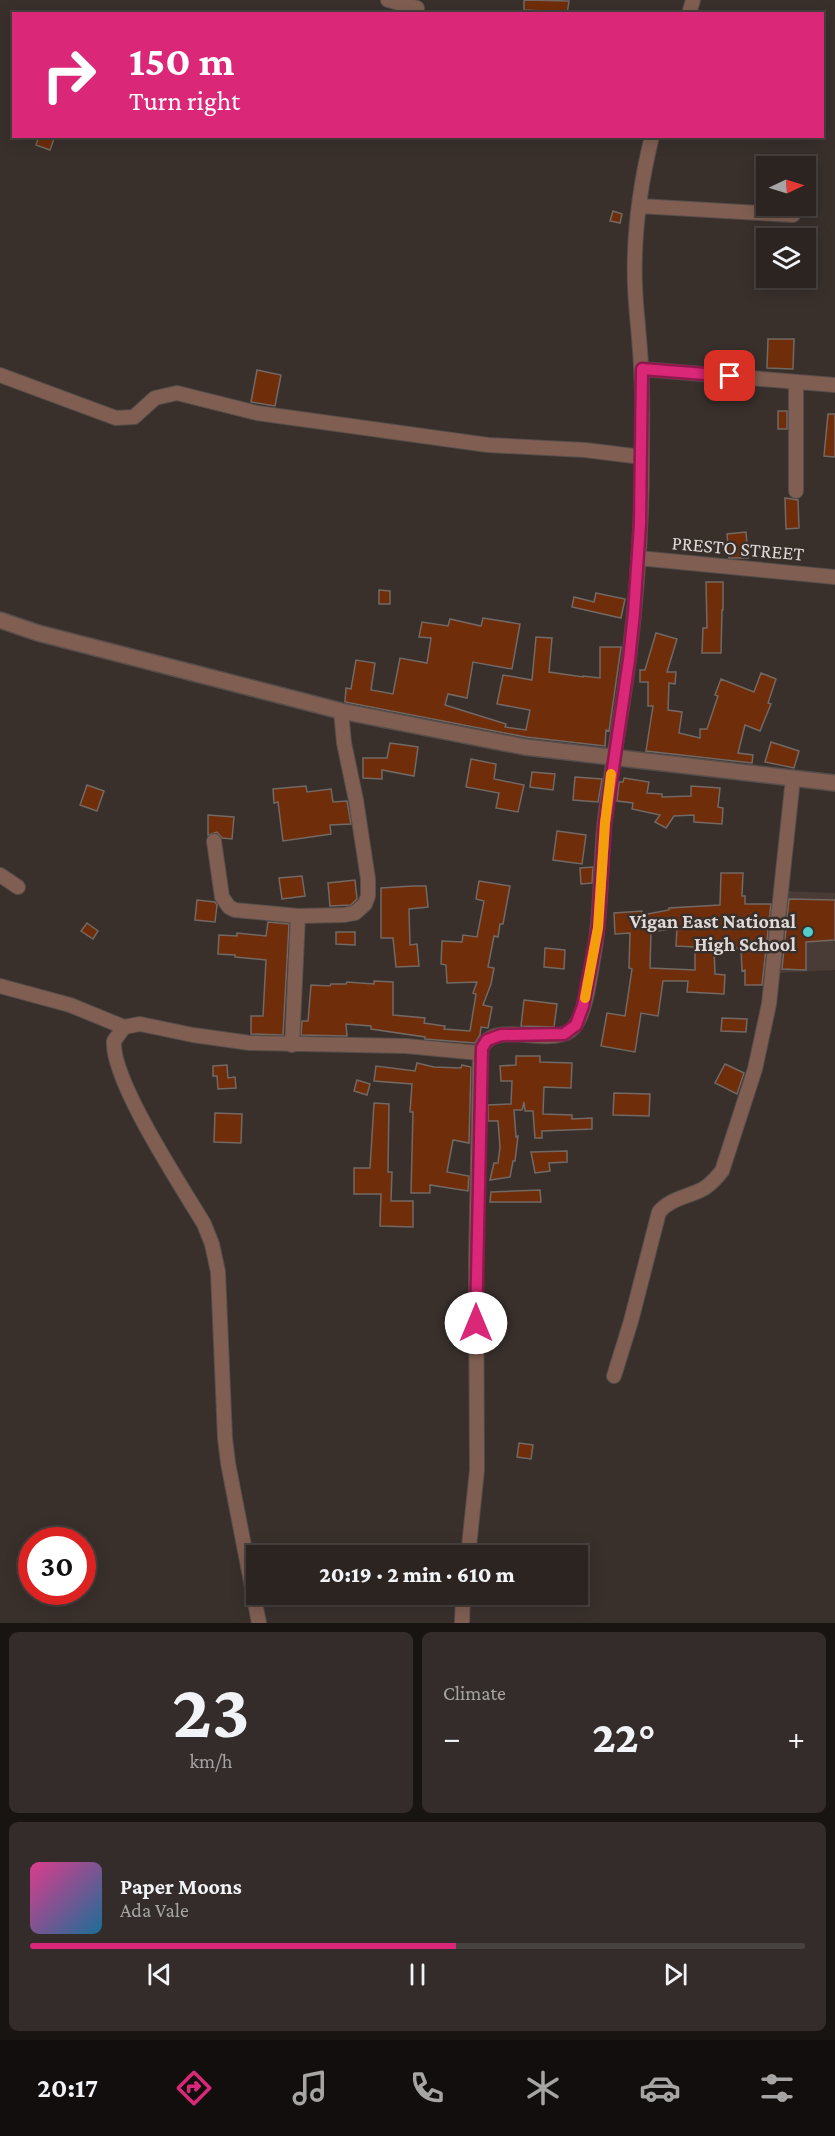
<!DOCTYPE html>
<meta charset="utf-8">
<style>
body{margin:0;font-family:"Crimson Pro",serif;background:#332c2a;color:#f1f3f6;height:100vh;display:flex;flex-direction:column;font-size:22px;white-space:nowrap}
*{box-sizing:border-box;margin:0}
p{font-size:20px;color:#a6a4a5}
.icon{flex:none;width:33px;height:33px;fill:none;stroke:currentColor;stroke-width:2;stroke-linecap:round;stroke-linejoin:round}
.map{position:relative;height:1623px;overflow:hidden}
.details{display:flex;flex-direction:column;gap:9px;padding:9px;background:#181412;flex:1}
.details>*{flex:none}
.top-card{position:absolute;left:12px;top:12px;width:812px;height:126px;border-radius:0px;box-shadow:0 3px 15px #0003,0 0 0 2px #47413f;background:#db2777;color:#fff;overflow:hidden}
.needle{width:39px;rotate:86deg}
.fabs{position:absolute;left:756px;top:156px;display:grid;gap:12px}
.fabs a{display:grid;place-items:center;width:60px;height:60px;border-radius:0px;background:#2b2421;box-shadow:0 3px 15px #0003,0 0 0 2px #47413f;font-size:30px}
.speed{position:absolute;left:18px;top:1527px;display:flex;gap:12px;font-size:30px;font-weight:700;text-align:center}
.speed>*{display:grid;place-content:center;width:78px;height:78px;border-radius:50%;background:#2b2421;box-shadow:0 3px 15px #0003,0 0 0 2px #47413f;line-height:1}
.speed .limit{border:9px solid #d22;background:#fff;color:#111}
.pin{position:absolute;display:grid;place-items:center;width:51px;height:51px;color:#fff;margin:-26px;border-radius:12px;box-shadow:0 3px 9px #0006}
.me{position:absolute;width:66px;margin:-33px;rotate:0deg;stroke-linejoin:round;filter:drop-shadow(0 0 4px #0008)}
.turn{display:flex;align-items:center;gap:21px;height:126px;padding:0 18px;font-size:27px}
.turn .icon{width:78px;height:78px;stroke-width:2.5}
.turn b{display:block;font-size:42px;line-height:51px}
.big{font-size:45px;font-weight:800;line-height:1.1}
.details .card{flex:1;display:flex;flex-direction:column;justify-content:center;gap:9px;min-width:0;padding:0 21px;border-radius:9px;background:#332c2a}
.details .dial{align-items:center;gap:0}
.dial b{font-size:78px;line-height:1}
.song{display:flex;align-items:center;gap:18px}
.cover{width:72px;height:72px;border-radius:9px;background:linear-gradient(135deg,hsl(330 70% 55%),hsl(200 70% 35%))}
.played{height:6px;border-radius:3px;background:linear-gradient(90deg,#db2777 55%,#47413f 55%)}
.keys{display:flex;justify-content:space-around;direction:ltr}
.heat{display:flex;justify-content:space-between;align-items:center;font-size:33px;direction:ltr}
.details .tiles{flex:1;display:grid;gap:9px;grid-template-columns:1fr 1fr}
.card:last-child{grid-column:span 2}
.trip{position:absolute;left:246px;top:1545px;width:342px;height:60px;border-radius:0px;background:#2b2421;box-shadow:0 3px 15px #0003,0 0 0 2px #47413f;font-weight:800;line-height:60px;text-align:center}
.tab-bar{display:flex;height:96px;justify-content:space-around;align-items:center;background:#110e0d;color:#a6a4a5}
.tab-bar .icon{width:42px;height:42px}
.tab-bar .active{color:#db2777}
.tab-bar b{font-size:27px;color:#f1f3f6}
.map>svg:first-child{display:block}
.built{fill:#493b35}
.building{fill:#702d0a;stroke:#726864;stroke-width:1.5;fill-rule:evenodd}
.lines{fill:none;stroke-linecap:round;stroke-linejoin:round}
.minor-casing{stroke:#574e4b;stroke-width:16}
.tertiary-casing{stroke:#574e4b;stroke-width:18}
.minor{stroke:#805f52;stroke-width:14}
.tertiary{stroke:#805f52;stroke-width:15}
.route-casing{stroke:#8e194d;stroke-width:15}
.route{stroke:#db2777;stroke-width:10}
.slow{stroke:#f59e0b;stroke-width:10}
.poi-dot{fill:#53cdcb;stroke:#39302c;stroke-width:2}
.labels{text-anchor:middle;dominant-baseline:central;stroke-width:5;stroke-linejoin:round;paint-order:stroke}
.street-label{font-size:20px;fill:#dfd9d7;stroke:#39302c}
.poi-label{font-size:20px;font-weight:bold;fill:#dfd9d7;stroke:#39302c;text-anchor:end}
</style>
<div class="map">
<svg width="835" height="1623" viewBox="0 0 835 1623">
<rect width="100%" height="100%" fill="#39302c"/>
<path class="built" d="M 784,891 L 835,893 L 835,970 L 779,973 Z"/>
<path class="building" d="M 524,0 L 569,1 L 567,14 L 544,14 L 544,11 L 524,10 Z
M 39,136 L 55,136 L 50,150 L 36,145 Z
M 613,211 L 622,214 L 620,223 L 610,221 Z
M 768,339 L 794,339 L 793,369 L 767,368 Z
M 257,370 L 281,375 L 275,406 L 251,402 Z
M 778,411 L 787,411 L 787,429 L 778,429 Z
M 828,414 L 835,414 L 835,457 L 824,456 Z
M 785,498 L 798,500 L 799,528 L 786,529 Z
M 746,532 L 748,558 L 729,558 L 727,534 Z
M 706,582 L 723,582 L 723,610 L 722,610 L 721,653 L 702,653 L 703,628 L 707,628 Z
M 379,590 L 390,591 L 390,604 L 379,604 Z
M 596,593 L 625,599 L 621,618 L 572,607 L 574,597 L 594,602 Z
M 483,618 L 520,624 L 512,669 L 473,662 L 467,698 L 448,694 L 445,705 L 506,724 L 505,727 L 526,730 L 530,710 L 497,704 L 503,675 L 532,680 L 536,637 L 552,638 L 549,672 L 583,677 L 583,676 L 600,678 L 600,647 L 621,647 L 609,731 L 606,730 L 605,746 L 526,737 L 345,702 L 346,688 L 351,689 L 356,660 L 375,663 L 371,690 L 393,694 L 400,658 L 427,663 L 431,638 L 419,637 L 422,622 L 448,626 L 450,619 L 481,626 Z
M 656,633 L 677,639 L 667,672 L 676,672 L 675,684 L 669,683 L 668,710 L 682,712 L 679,733 L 700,738 L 700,729 L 707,729 L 718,696 L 715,695 L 721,679 L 754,692 L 761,673 L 776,679 L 768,703 L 771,704 L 760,731 L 745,725 L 738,753 L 753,755 L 752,763 L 646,751 L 653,706 L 648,706 L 648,682 L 640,682 L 640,670 L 645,670 Z
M 771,742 L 799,751 L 794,768 L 765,762 Z
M 390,743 L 418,747 L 414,776 L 382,770 L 382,779 L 363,778 L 363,758 L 387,758 Z
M 471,759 L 496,764 L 494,779 L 524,785 L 518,812 L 496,808 L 499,793 L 466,787 Z
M 532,772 L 555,774 L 553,790 L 530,787 Z
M 575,777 L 602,779 L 598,802 L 573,800 Z
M 624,778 L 649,782 L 647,793 L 662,794 L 662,797 L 691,796 L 691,786 L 720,788 L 718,807 L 723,808 L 722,824 L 694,822 L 694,815 L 674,816 L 666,828 L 655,822 L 660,815 L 632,809 L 633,803 L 617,801 L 619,782 L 623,782 Z
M 87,785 L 104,791 L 97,811 L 80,805 Z
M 306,786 L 307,792 L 331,789 L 333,802 L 347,801 L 351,824 L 330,825 L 331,834 L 283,841 L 278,802 L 274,803 L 273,789 Z
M 208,815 L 234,817 L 232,839 L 222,838 L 217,832 L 208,835 Z
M 557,831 L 586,835 L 582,864 L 553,860 Z
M 593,867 L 592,883 L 581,884 L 580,868 Z
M 721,873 L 743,873 L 742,896 L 745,896 L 745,904 L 771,904 L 762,985 L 745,985 L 745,970 L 742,971 L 741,948 L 714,949 L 715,974 L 725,975 L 724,994 L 687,992 L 688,981 L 663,981 L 658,1016 L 641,1013 L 635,1052 L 601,1046 L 607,1013 L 625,1016 L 632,969 L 629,968 L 630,933 L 615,934 L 614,913 L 642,911 L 642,915 L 669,910 L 669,908 L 720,905 ZM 677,928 L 676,946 L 695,947 L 695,970 L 650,968 L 651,932 Z
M 302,876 L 305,896 L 282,899 L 279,878 Z
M 355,880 L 357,899 L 351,905 L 330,906 L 328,883 Z
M 479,881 L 510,886 L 503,924 L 500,924 L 498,937 L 494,936 L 488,967 L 494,968 L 491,984 L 483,1005 L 492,1007 L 488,1028 L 481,1027 L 480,1035 L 475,1043 L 425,1039 L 425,1037 L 371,1029 L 371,1026 L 346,1024 L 347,1036 L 301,1035 L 302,1021 L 308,1021 L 311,985 L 330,986 L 331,984 L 346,984 L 347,982 L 374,984 L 374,981 L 393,982 L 393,1015 L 425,1018 L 424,1023 L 445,1026 L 444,1029 L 470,1031 L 476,994 L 473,993 L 477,982 L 447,983 L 446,965 L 441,964 L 442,941 L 462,942 L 463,935 L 477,937 L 484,901 L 476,899 Z
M 413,886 L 426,886 L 428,907 L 409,909 L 410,945 L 417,944 L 419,966 L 396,967 L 393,938 L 381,938 L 381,888 Z
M 789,899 L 835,900 L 835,940 L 806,942 L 806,970 L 782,969 Z
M 197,900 L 215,902 L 217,905 L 215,922 L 195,920 Z
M 268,922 L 289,924 L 283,1035 L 251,1034 L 251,1016 L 263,1016 L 266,960 L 235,957 L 235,955 L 218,954 L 219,935 L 237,936 L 237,933 L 266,936 Z
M 87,923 L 98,931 L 93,939 L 81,931 Z
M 336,932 L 355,932 L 355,945 L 336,944 Z
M 545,948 L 565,950 L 564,969 L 544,967 Z
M 524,1000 L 557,1004 L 554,1027 L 521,1026 Z
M 722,1018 L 747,1019 L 746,1032 L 721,1031 Z
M 516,1056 L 540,1056 L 540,1062 L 572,1063 L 571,1088 L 544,1087 L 543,1114 L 572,1115 L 572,1119 L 592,1118 L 592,1129 L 542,1131 L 542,1138 L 535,1138 L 533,1111 L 525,1111 L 524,1102 L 522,1110 L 514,1110 L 516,1137 L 518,1136 L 515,1161 L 513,1161 L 510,1177 L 490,1180 L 494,1163 L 498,1163 L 500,1147 L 498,1121 L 488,1121 L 488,1105 L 511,1104 L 512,1081 L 501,1081 L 500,1066 L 516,1065 Z
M 417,1063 L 434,1067 L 461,1068 L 462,1065 L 471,1067 L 469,1143 L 453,1140 L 447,1172 L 469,1176 L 468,1191 L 430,1185 L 430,1193 L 411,1193 L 413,1112 L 410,1112 L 412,1084 L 374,1081 L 376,1066 L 415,1071 Z
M 725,1064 L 744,1073 L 737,1094 L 715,1083 Z
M 227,1065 L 228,1078 L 235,1077 L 236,1088 L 218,1089 L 217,1076 L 213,1076 L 213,1066 Z
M 357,1080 L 370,1084 L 367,1095 L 354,1091 Z
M 614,1093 L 650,1094 L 649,1116 L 613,1115 Z
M 374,1103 L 389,1104 L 388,1172 L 392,1172 L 391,1201 L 413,1201 L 413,1227 L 380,1226 L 381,1194 L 354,1194 L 354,1168 L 370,1168 Z
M 215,1113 L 242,1114 L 241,1143 L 214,1142 Z
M 567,1151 L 567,1162 L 549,1163 L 550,1171 L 535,1173 L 531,1152 Z
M 540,1190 L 541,1202 L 490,1202 L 491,1192 Z
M 519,1443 L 533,1445 L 531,1459 L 517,1457 Z"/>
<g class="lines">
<defs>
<path id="minor" d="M 388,0 L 417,8
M 689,14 L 693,0
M 639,206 L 793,215
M 642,369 L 835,385
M 0,375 L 116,418 L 134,417 L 155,398 L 177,393 L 257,413 L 488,445 L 585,450 L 642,457
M 796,491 L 796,382
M 638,558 L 835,577
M 214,841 L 222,897 L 229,907 L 235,910 L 298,916 L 344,915 L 355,913 L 365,904 L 368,896 L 368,879 L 356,800 L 344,743 L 341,711
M 0,875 L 18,887
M 0,986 L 70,1005 L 124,1027
M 292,1045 L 298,916
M 614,1376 L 631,1321 L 659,1212 C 670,1199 686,1197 701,1190 C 710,1186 716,1178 722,1171 L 755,1069 L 769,1004 L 793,778
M 468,1556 L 477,1470 L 476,1264 L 480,1053 C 489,1014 554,1052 574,1027 C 587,1011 590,974 594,954 C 602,909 600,864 605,819 C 612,765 622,712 629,659 C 637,593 642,525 642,458 C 642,428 643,397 641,367 C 640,340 636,313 635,286 C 633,236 640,185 652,136
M 259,1623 L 228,1463 L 225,1438 L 218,1272 L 212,1244 L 204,1224 C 182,1187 111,1080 114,1041 L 124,1027 L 140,1024 L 193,1035 L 250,1043 L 406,1046 L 480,1053
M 462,1623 L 463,1594"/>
<path id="tertiary" d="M 0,620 L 38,633 L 341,711 L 525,747 L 835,783"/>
</defs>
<use href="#minor" class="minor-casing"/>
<use href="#tertiary" class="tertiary-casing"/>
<use href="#minor" class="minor"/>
<use href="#tertiary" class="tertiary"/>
</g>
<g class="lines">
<defs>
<path id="route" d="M 476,1323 L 482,1048 L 487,1040 L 501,1035 L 564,1034 L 576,1025 L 583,1006 L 598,928 L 605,823 L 629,660 L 634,613 L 640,524 L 642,369 L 730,376"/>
</defs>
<use href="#route" class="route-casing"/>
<use href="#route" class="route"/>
<path class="slow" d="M 585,998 L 598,928 L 605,823 L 611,774"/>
</g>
<circle class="poi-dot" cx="808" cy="932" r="6"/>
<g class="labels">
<g class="street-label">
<text transform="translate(738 548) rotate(5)">PRESTO STREET</text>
</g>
<g class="poi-label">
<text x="796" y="921">Vigan East National<tspan x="796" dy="23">High School</tspan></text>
</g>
</g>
</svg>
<div class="fabs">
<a><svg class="needle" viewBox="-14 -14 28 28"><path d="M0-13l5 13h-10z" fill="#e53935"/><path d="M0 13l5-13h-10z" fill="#a6a4a5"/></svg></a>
<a><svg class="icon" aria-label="layers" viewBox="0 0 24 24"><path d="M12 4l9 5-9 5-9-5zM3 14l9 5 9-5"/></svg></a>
</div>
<div class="speed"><div class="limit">30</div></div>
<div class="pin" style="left:730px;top:376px;background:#d93025"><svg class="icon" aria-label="arrive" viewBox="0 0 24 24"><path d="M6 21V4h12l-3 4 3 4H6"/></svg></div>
<svg class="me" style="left:476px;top:1323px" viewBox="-20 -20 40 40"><circle r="19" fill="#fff"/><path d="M0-13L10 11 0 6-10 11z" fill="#db2777"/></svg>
<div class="trip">20:19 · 2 min · 610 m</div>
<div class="top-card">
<div class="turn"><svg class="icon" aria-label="right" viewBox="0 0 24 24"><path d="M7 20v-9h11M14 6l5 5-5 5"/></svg><div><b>150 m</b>Turn right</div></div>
</div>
</div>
<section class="details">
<div class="tiles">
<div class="card dial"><b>23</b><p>km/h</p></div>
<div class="card"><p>Climate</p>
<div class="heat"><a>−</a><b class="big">22°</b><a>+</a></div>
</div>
<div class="card">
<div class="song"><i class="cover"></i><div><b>Paper Moons</b><p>Ada Vale</p></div></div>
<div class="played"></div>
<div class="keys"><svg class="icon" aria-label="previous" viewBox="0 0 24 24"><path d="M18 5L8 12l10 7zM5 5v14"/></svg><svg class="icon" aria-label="pause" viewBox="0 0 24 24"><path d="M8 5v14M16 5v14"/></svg><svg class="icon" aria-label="next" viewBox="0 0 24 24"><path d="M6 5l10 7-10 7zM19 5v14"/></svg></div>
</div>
</div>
</section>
<nav class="tab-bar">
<b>20:17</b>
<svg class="icon active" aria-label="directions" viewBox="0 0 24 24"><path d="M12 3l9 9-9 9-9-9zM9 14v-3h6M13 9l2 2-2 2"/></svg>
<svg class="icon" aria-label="music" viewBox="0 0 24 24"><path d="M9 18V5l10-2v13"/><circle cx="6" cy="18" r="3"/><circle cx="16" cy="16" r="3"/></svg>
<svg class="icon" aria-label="phone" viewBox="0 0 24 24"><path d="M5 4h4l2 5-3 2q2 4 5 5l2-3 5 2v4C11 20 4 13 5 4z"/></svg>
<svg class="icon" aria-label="climate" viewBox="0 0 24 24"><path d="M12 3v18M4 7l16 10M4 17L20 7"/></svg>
<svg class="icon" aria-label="car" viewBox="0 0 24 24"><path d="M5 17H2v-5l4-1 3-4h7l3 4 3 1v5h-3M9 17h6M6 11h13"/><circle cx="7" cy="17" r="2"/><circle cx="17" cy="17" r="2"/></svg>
<svg class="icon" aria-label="filters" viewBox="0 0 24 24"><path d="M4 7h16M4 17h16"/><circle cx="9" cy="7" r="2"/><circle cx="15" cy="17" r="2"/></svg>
</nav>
